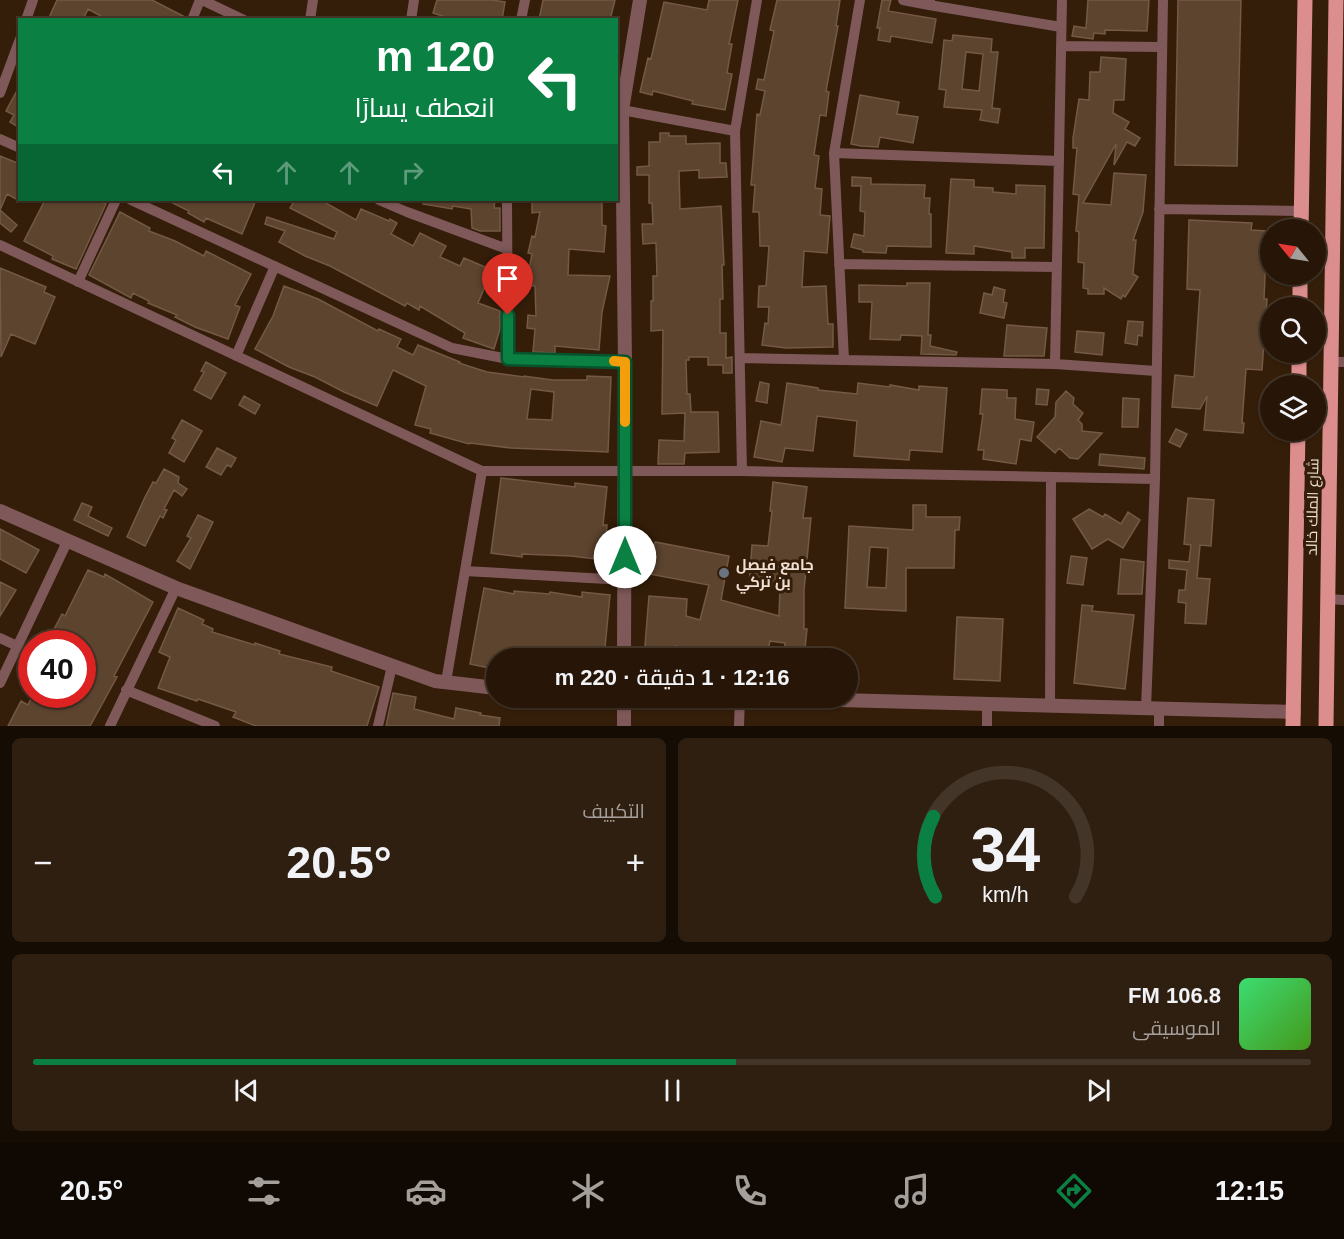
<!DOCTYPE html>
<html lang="ar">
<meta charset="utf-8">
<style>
body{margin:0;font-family:Arial,Cairo,sans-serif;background:#2f1f11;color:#f1f3f6;direction:rtl;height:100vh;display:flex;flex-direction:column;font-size:22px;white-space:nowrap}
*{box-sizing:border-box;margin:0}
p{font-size:20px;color:#a49f9b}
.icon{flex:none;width:33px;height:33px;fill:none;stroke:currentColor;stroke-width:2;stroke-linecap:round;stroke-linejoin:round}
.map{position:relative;height:726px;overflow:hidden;direction:ltr}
.sheet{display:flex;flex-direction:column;gap:12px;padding:12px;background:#150c04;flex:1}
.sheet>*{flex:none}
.guide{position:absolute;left:18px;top:18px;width:600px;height:183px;border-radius:0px;box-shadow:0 2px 4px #0004,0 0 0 2px #433528;direction:rtl;background:#0b8043;color:#fff;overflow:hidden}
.needle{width:39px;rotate:300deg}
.buttons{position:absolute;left:1260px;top:219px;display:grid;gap:12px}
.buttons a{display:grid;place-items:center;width:66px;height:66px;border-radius:50%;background:#271607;box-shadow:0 2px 4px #0004,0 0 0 2px #433528;font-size:30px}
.speed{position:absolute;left:18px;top:630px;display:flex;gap:12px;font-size:30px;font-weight:700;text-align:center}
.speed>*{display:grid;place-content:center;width:78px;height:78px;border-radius:50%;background:#271607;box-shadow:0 2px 4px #0004,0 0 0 2px #433528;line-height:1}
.speed .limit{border:9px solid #d22;background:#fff;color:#111}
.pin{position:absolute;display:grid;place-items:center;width:51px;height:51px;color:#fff;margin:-62px -26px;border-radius:50% 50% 50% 0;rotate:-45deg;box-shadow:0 0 6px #0007}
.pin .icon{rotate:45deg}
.me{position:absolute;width:66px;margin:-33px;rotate:0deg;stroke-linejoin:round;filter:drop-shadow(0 0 4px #0008)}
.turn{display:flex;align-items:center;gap:21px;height:126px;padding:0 24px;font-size:27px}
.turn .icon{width:78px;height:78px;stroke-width:2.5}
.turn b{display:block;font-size:42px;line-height:51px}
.lanes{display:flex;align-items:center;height:57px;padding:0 24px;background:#0003;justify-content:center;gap:30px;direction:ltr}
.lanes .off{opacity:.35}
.big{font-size:45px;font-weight:600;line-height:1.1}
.sheet .card{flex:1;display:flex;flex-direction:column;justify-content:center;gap:9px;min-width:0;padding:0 21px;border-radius:9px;background:#2f1f11}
.sheet .dial{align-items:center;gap:0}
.dial svg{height:156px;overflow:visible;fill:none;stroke:#433528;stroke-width:7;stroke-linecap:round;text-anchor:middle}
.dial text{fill:#f1f3f6;stroke:none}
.song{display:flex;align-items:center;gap:18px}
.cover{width:72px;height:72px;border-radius:9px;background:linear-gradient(135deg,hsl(140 70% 55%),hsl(100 70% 35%))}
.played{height:6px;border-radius:3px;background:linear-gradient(90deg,#0b8043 55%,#433528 55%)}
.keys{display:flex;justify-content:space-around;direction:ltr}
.heat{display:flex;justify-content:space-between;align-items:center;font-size:33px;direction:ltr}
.sheet .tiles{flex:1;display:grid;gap:12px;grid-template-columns:1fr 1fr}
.card:last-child{grid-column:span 2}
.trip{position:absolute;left:486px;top:648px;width:372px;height:60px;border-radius:30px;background:#271607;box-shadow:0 2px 4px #0004,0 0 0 2px #433528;font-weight:600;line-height:60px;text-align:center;direction:rtl}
.dock{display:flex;height:96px;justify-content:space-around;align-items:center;background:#100903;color:#a49f9b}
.dock .icon{width:42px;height:42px}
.dock .selected{color:#0b8043}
.dock b{font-size:27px;color:#f1f3f6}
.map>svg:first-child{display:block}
.building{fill:#5d442f;stroke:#745944;stroke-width:1.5;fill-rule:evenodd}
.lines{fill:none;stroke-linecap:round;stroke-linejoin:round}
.minor{stroke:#7f5959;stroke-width:10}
.tertiary{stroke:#7f5959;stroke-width:14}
.primary{stroke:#dc8d8e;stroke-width:15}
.route-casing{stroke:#07532c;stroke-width:15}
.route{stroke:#0b8043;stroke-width:10}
.slow{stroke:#f59e0b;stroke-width:10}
.worship-dot{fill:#6b7280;stroke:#341e09;stroke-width:2}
.labels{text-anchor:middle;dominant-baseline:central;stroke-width:6;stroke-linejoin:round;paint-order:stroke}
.street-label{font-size:15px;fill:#f1e1d5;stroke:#341e09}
.poi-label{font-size:15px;font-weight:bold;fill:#f1e1d5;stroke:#341e09;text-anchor:start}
</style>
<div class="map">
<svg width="1344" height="726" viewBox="0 0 1344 726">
<rect width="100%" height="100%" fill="#341e09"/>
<path class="building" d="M 57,0 L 152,0 L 185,17 L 185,20 L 108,20 L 88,9 L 83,20 L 48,20 Z
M 437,0 L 492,0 L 505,2 L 502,20 L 455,20 L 433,13 Z
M 543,0 L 615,0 L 610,20 L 539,20 Z
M 709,0 L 738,0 L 729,44 L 732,44 L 727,73 L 732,74 L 725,110 L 692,104 L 693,101 L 653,91 L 652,95 L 640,92 L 648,58 L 651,59 L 664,2 L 707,10 Z
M 777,0 L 840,0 L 836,26 L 838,26 L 826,91 L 829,92 L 826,116 L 820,115 L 814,155 L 819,156 L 815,188 L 822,189 L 820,215 L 830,216 L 827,253 L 804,251 L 802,287 L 826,286 L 828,324 L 833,324 L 833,347 L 786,348 L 762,345 L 765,323 L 768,324 L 769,307 L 758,307 L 759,286 L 766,286 L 769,246 L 760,246 L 759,212 L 753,212 L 755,185 L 751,185 L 757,114 L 760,115 L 765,91 L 756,89 L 758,79 L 764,80 L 774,31 L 770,30 Z
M 882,0 L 891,0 L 888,11 L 936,19 L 932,43 L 891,36 L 890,42 L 878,40 L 880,28 L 877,28 Z
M 1088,0 L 1149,0 L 1147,31 L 1105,30 L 1105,34 L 1094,33 L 1093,39 L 1072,36 L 1074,26 L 1086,28 Z
M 1178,0 L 1241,0 L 1237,166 L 1175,165 Z
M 953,35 L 992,39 L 991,52 L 998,52 L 992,108 L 1000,109 L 998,123 L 980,120 L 982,110 L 944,107 L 946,90 L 939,89 L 944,40 L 952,41 ZM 966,52 L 983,54 L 979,91 L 962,89 Z
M 1101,57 L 1126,59 L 1124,100 L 1114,100 L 1113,113 L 1129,122 L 1125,129 L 1140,138 L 1135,146 L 1127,142 L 1114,165 L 1116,144 L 1083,203 L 1111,205 L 1114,173 L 1146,175 L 1143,212 L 1133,240 L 1136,240 L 1133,274 L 1138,277 L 1125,297 L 1123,295 L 1121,299 L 1104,288 L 1104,294 L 1088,294 L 1088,289 L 1083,288 L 1084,263 L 1078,262 L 1079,232 L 1076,231 L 1079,195 L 1073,194 L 1077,148 L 1073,148 L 1073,138 L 1079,99 L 1089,100 L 1090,72 L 1100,72 Z
M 20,85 L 20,128 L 10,122 L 14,115 L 6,111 Z
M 860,95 L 899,102 L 897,114 L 918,117 L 913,143 L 880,137 L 878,147 L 861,146 L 851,144 Z
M 660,133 L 669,133 L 669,136 L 686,136 L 686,144 L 720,143 L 720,163 L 726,163 L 727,177 L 699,178 L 699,170 L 679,171 L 680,209 L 721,206 L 724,265 L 722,265 L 723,299 L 720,299 L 720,333 L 726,333 L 726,358 L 732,357 L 732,373 L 723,373 L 723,365 L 708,365 L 708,357 L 689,357 L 689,360 L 686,360 L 687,394 L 690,394 L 691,412 L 718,412 L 719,452 L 685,453 L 684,464 L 658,464 L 659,440 L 684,441 L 685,413 L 662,414 L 663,330 L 651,331 L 651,301 L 653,301 L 653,276 L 657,276 L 656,243 L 643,244 L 642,224 L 653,224 L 652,203 L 649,203 L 649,175 L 637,175 L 637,167 L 649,166 L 649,142 L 660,142 Z
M 0,156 L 20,164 L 20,201 L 7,194 L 0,210 L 17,225 L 11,232 L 0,223 Z
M 852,177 L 871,178 L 871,184 L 925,185 L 924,198 L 930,198 L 929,214 L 931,214 L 931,247 L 887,246 L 886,253 L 863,252 L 863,250 L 851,247 L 854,234 L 864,236 L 865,212 L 860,211 L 861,186 L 852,186 Z
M 951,179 L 974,180 L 974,187 L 993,188 L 993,192 L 1016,194 L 1016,185 L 1045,186 L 1044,248 L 1025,248 L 1025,258 L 1012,258 L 1012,252 L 974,246 L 974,254 L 946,253 Z
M 45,200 L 97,200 L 106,204 L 76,269 L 52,259 L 53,256 L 24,241 Z
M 167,200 L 256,200 L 242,234 L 206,218 L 204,222 L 188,213 L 189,211 Z
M 295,200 L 325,200 L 324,202 L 356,220 L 361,209 L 389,221 L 390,219 L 397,223 L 391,234 L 413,246 L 420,233 L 446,246 L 440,257 L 460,266 L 464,258 L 492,270 L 478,303 L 500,311 L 500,329 L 494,349 L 463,338 L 465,333 L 420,306 L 419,310 L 407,303 L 405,306 L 330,266 L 305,256 L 279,242 L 285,231 L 265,224 L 267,217 L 334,239 L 337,232 L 290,208 Z
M 424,200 L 495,200 L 494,208 L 500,208 L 500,231 L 480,231 L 472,228 L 471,209 L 453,206 L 452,209 L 423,204 Z
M 532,200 L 602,200 L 602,225 L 606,226 L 604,252 L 569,249 L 568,275 L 610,276 L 602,312 L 599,350 L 555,346 L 555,353 L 533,352 L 535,329 L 527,328 L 528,315 L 536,316 L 535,286 L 526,285 L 532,254 L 528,253 L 532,236 L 535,237 L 540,212 L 532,213 Z
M 120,212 L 150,228 L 149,231 L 175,241 L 204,256 L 206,251 L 251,274 L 235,305 L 240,307 L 228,339 L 195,327 L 175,317 L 177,315 L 148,303 L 149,301 L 133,293 L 131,298 L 89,275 Z
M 1189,220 L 1252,223 L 1251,230 L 1267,231 L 1264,299 L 1267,299 L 1262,370 L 1246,369 L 1242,423 L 1244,423 L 1243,433 L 1204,430 L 1207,396 L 1200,409 L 1172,407 L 1175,375 L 1194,377 L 1200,290 L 1187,289 Z
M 0,268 L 46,287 L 44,292 L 55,297 L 35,344 L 11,334 L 1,357 Z
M 907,283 L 930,283 L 928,335 L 931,335 L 930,346 L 957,352 L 956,355 L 921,354 L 922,336 L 901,335 L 900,340 L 870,339 L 872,302 L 859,302 L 859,285 L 907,286 Z
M 284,286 L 318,299 L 378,331 L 379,329 L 401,339 L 397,347 L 413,355 L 418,345 L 460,362 L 459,363 L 487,372 L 524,377 L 524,376 L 553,380 L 587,380 L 587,376 L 611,377 L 608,452 L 511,448 L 470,443 L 469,444 L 430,433 L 431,429 L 415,425 L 426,386 L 393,370 L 377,406 L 344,392 L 315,377 L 289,367 L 255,349 L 273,316 ZM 531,389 L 554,392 L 552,420 L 527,419 Z
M 994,287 L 1005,290 L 1003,302 L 1007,303 L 1004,318 L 980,313 L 984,293 L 992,295 Z
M 1128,321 L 1143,322 L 1142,336 L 1138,335 L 1137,345 L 1125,343 Z
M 1007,325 L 1047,328 L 1044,356 L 1004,356 Z
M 1077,331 L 1104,333 L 1102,355 L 1075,352 Z
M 206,362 L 226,373 L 211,399 L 194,390 L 204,372 L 201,371 Z
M 760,382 L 769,384 L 767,403 L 756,401 Z
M 787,383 L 818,388 L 818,390 L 857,394 L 858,383 L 890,387 L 890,385 L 919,390 L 919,386 L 947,388 L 942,452 L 910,450 L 909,460 L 854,456 L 857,421 L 817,416 L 813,451 L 785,448 L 782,462 L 754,457 L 761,421 L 781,425 Z
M 982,389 L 1007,390 L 1007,398 L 1016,398 L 1015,419 L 1034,422 L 1031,441 L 1020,439 L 1016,464 L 983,459 L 984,450 L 978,450 L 983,414 L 980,414 Z
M 1037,389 L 1049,390 L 1047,405 L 1036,404 Z
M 1066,391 L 1074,398 L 1073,404 L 1083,413 L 1078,420 L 1082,424 L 1082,431 L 1102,433 L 1078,459 L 1070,458 L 1059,448 L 1055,453 L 1037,437 L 1055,417 L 1056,402 Z
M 244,396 L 260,405 L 255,414 L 239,405 Z
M 1123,398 L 1139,399 L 1138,427 L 1122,427 Z
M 182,420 L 202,431 L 184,462 L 169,453 L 176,440 L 172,438 Z
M 1176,429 L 1187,434 L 1180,447 L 1169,442 Z
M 217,448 L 236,458 L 231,467 L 227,465 L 221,475 L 206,467 Z
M 1100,454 L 1145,458 L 1144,469 L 1099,465 Z
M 164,469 L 179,477 L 178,483 L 187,489 L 182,496 L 174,490 L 164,509 L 167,510 L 163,518 L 160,516 L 145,546 L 127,537 L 145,497 L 153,482 L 156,483 Z
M 501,478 L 575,487 L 575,483 L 607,487 L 603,525 L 607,525 L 604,560 L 571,556 L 522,554 L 522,557 L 491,553 Z
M 773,482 L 807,487 L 803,518 L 811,518 L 804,590 L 804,629 L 807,629 L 804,658 L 784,658 L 785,643 L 770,641 L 766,658 L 693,658 L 695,651 L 676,646 L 675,658 L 644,658 L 649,596 L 687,599 L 686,616 L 700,620 L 709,585 L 649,574 L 655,542 L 729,556 L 721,600 L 779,616 L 780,588 L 749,585 L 752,545 L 768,546 L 772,511 L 770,511 Z
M 1188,498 L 1214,500 L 1211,546 L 1200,545 L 1197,578 L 1210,579 L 1206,624 L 1185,623 L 1186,603 L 1178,602 L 1179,590 L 1185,590 L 1187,570 L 1169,568 L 1169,560 L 1189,562 L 1191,545 L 1184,544 Z
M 82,503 L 92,507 L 88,516 L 112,528 L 108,536 L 74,520 Z
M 913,505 L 926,505 L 926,517 L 960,517 L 959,530 L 955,530 L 954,568 L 906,568 L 906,611 L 845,608 L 849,526 L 913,530 ZM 870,547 L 888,548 L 886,588 L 867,587 Z
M 1089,509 L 1103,517 L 1105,514 L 1121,524 L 1128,512 L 1140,520 L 1123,548 L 1108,539 L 1092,549 L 1073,519 Z
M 198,515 L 213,522 L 190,569 L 177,561 L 191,538 L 187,536 Z
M 0,529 L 39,550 L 26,573 L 0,559 Z
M 1071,556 L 1087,558 L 1083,585 L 1067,583 Z
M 1121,559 L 1144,562 L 1142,594 L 1118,594 Z
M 88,570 L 104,577 L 105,574 L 153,602 L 114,676 L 117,677 L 90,726 L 8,726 L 21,701 L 28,705 L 33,694 L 82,694 L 82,670 L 89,658 L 82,654 L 82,644 L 62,644 L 50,637 L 62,614 L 65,616 Z
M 0,582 L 16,590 L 0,616 Z
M 484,588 L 514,594 L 514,591 L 549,594 L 550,592 L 582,597 L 582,592 L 610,595 L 604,658 L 496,658 L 494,669 L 470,664 Z
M 1082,605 L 1093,606 L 1092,611 L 1134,615 L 1125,689 L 1074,683 Z
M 178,608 L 204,620 L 202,624 L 213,629 L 212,632 L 255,645 L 255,643 L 280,651 L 279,654 L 332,667 L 331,671 L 379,687 L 367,726 L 256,726 L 233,717 L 236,712 L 198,699 L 197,701 L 158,688 L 170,657 L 159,652 Z
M 957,617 L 1003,619 L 1000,681 L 954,679 Z
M 393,693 L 416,697 L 414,709 L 454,719 L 456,708 L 481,713 L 480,715 L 500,718 L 499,726 L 386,726 Z"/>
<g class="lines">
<path class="minor" d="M 202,0 L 244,20
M 903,0 L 929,5 L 930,0
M 929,5 L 1061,27
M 26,20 L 33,0
M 192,20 L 200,0
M 310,20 L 313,0
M 411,20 L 414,0
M 521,20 L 525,0
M 1061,46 L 1162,47
M 0,93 L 20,39
M 622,110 L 735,131
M 0,139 L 20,148
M 834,153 L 1059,161
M 131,200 L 452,348 L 508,359 L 625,362
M 379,200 L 407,212 L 507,249
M 507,200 L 508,359
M 1159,209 L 1301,211
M 0,245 L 482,471 L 742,471 L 1155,479
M 839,264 L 1057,267
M 78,282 L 116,200
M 236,356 L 275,266
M 740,358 L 1055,364 L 1156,371
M 844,360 L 834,153 L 860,0
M 1332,362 L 1344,362
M 1055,364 L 1062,0
M 742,471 L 735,131 L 757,0
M 465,571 L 625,580
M 1328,599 L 1344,600
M 0,638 L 17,646
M 446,682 L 482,471
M 0,683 L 67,542
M 126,690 L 215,726
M 1050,705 L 1051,478
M 1146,708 L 1155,479 L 1163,0
M 1159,708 L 1159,726
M 110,726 L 176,588
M 378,726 L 392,666
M 739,726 L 740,698
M 987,726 L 987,703"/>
<path class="tertiary" d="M 0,511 L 176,588 L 435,681 L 496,688
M 624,658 L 625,362 L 622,110 L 640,0
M 763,698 L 1294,712
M 624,726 L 624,698"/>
<path class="primary" d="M 1301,230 L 1305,0
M 1300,308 L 1300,274
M 1299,386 L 1299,352
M 1293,726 L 1298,430
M 1326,726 L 1336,0"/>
</g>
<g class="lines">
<defs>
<path id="route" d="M 508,315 L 508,359 L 625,362 L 625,557"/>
</defs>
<use href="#route" class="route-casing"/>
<use href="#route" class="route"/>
<path class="slow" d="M 614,361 L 625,362 L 625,422"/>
</g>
<circle class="worship-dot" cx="724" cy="573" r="6"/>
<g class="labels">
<g class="street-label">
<text transform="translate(1312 507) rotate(-89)">شارع الملك خالد</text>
</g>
<g class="poi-label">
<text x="736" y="564">جامع فيصل<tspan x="736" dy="17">بن تركي</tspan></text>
</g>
</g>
</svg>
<div class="buttons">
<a><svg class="needle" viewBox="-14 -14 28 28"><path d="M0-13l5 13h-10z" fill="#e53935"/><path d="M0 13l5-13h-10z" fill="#a49f9b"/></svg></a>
<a><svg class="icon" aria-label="search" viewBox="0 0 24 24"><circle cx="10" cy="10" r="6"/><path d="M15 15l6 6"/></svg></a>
<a><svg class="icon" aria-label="layers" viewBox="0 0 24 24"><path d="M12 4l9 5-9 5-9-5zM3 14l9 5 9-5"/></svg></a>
</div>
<div class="speed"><div class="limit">40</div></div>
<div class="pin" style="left:508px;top:315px;background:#d93025"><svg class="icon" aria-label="arrive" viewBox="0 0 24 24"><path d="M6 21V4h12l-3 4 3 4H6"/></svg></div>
<svg class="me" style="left:625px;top:557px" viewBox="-20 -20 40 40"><circle r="19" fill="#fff"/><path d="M0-13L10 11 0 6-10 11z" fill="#0b8043"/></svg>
<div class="trip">12:16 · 1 دقيقة · 220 m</div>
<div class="guide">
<div class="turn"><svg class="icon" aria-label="left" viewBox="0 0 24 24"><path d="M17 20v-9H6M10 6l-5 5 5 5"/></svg><div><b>120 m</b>انعطف يسارًا</div></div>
<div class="lanes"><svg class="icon" aria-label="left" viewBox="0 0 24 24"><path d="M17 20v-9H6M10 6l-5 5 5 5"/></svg><svg class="icon off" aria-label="ahead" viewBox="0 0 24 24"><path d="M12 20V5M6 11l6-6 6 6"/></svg><svg class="icon off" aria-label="ahead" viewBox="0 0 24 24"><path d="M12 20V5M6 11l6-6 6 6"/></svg><svg class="icon off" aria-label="right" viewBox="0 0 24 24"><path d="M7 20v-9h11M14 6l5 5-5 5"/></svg></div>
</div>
</div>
<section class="sheet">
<div class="tiles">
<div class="card dial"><svg viewBox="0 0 100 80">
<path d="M14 69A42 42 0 1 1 86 69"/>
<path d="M14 69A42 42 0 0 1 13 28" stroke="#0b8043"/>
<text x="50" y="56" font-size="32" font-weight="700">34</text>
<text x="50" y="72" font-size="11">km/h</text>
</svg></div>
<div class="card"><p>التكييف</p>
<div class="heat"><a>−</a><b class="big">20.5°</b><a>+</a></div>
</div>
<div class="card">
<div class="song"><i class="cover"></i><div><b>106.8 FM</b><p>الموسيقى</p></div></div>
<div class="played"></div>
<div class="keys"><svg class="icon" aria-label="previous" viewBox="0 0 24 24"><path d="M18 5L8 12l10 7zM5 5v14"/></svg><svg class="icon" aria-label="pause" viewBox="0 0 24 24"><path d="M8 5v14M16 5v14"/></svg><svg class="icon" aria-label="next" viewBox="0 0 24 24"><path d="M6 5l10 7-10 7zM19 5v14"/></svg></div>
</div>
</div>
</section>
<nav class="dock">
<b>12:15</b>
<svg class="icon selected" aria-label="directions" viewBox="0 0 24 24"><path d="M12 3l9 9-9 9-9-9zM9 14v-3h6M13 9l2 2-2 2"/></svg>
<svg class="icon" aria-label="music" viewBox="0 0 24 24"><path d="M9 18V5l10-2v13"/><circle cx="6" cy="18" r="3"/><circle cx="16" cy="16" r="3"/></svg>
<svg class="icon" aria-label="phone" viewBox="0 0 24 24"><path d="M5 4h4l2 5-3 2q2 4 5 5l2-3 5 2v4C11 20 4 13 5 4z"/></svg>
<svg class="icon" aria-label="climate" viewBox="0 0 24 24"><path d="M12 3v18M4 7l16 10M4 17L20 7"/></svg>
<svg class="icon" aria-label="car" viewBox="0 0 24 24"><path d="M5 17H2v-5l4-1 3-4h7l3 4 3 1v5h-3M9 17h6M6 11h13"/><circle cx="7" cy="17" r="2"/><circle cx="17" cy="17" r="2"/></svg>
<svg class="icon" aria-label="filters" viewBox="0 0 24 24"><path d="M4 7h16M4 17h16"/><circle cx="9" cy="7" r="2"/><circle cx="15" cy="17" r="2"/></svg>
<b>20.5°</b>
</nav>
